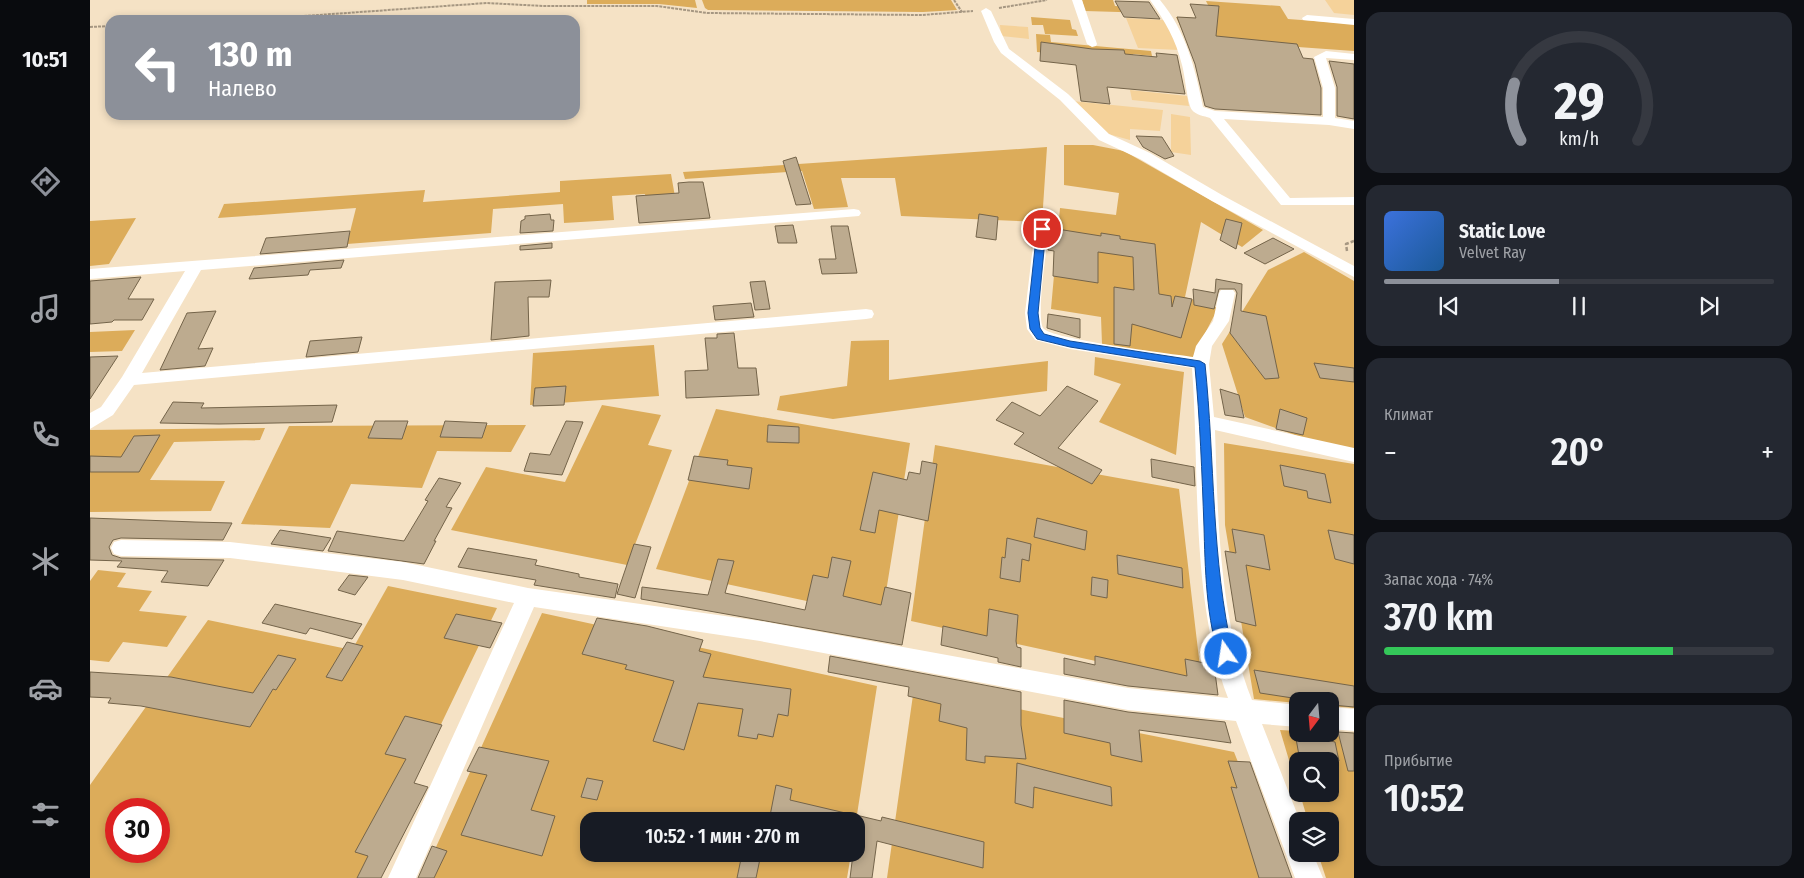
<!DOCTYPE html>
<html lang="ru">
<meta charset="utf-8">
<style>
body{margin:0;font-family:"Fira Sans Condensed",sans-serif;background:#242831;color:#f1f3f6;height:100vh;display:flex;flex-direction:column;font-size:19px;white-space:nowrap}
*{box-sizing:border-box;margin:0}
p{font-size:16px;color:#9ea1a6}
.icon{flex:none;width:28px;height:28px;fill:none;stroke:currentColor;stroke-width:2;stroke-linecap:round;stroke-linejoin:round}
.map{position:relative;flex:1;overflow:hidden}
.drawer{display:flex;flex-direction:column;gap:12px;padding:12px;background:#0d0f14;width:450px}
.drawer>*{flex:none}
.banner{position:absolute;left:15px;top:15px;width:475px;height:105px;border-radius:15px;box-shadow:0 2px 8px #0003;background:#8c9099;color:#fff;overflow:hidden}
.needle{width:32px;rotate:196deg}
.controls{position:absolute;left:1199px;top:692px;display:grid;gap:10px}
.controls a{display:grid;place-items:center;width:50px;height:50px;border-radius:10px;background:#171b24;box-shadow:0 2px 8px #0003;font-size:25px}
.speed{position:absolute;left:15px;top:798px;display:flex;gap:10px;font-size:25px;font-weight:700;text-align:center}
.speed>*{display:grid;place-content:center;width:65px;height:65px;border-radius:50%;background:#171b24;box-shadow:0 2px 8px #0003;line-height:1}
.speed .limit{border:8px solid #d22;background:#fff;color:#111}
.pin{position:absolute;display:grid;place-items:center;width:42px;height:42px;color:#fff;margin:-21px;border:2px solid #fff;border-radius:50%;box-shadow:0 1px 5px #0007}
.me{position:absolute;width:55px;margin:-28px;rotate:347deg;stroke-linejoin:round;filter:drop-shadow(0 0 4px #0008)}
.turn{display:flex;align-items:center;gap:18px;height:105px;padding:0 20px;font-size:22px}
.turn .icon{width:65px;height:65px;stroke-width:2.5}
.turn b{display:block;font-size:35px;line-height:42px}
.big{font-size:38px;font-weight:600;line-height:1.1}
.drawer .widget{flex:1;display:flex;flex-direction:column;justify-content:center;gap:8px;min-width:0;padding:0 18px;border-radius:15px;background:#242831}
.drawer .dial{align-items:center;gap:0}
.dial svg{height:130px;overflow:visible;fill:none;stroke:#363941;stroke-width:7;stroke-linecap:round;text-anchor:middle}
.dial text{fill:#f1f3f6;stroke:none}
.song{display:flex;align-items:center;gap:15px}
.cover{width:60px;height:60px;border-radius:8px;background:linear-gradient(135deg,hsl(220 70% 55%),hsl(210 70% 35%))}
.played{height:5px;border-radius:2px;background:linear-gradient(90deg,#8c9099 45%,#363941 45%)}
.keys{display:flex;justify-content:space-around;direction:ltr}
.heat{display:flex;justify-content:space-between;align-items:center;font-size:28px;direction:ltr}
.charge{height:8px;border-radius:4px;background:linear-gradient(90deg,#34c759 74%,#363941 0)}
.trip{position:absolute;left:490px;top:812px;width:285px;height:50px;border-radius:15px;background:#171b24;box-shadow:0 2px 8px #0003;font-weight:600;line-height:50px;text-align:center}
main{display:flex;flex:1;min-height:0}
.tab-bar{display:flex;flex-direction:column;width:90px;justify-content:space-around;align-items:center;background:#090b0e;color:#9ea1a6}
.tab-bar .icon{width:35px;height:35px}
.tab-bar .on{color:#8c9099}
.tab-bar b{font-size:22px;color:#f1f3f6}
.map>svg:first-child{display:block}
.green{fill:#f5d29a}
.forest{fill:#dcac5a;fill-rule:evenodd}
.building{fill:#bdab8f;stroke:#74644a}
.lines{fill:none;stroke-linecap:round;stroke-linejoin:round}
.path-far1{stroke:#a69782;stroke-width:2;stroke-dasharray:3 1;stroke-linecap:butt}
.path{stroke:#a69782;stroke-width:2.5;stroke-dasharray:4 2;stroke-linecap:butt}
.minor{fill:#fff;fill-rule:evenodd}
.route{fill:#1a73e8;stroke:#114b97}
</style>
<main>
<nav class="tab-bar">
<b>10:51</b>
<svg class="icon on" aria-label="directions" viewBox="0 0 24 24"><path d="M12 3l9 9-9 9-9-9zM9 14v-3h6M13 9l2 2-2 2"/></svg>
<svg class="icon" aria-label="music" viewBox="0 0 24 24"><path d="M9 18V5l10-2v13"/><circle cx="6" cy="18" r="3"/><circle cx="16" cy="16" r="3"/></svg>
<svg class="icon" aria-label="phone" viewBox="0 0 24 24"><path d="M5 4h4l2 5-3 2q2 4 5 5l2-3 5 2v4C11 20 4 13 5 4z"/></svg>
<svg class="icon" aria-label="climate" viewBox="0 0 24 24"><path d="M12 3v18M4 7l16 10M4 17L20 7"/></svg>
<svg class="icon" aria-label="car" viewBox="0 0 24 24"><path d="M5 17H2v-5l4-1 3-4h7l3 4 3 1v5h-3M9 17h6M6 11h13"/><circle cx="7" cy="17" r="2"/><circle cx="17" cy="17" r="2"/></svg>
<svg class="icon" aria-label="filters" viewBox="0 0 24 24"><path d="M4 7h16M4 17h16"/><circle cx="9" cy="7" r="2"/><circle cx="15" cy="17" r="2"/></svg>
</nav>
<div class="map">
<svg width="1264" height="878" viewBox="0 0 1264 878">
<rect width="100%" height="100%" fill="#f5e2c5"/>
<path class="green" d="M 1235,0 L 1264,0 L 1264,15 L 1244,13 Z
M 1036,18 L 1075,20 L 1089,50 L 1048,48 Z
M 910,25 L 938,27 L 939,39 L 911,36 Z
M 1040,90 L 1097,96 L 1099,106 L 1042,100 Z
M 982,101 L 1073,110 L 1070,131 L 1040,129 L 1040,140 L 1011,132 Z
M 1081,114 L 1100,117 L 1101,155 L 1081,152 Z"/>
<path class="forest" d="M 497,0 L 605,0 L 607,8 L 569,4 L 497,4 Z
M 612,0 L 861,0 L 867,10 L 833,12 L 618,10 L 615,8 Z
M 992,0 L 1023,0 L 1025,6 L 1059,8 L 1062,13 L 995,11 Z
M 1116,1 L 1190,6 L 1198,19 L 1264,24 L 1264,51 L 1096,39 L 1086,17 L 1125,19 Z
M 941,17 L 980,20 L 982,29 L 986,30 L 988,36 L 955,34 L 953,25 L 942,25 Z
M 946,34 L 960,35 L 961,42 L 1061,51 L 1062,56 L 1043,54 L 1045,65 L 1017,58 L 947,52 Z
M 974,145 L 1003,145 L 1034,151 L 1173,230 L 1152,247 L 1111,222 L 1095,297 L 1128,308 L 1101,361 L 1012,344 L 1011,317 L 961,309 L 970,208 L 1026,215 L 1029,193 L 974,185 Z
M 957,147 L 952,222 L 811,216 L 805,178 L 751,178 L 758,207 L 724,209 L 712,171 L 595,179 L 593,172 Z
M 581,174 L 587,208 L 557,210 L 555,194 L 522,196 L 524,220 L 474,223 L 473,204 L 403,209 L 401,233 L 257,244 L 266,208 L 128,218 L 134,204 L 335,190 L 333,202 L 470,192 L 470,181 Z
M 46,218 L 19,264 L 0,266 L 0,221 Z
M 1214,252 L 1264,281 L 1264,451 L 1238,447 L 1155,417 L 1132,344 L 1178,270 Z
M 45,330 L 32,351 L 0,352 L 0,332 Z
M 799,340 L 799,380 L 958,361 L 957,391 L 743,419 L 687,410 L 690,396 L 757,386 L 761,341 Z
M 564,345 L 569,396 L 440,405 L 443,353 Z
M 1005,357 L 1094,372 L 1086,455 L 1009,422 L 1031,384 L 1004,375 Z
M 512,405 L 571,415 L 558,445 L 582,450 L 537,565 L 361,530 L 396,467 L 475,482 Z
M 626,409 L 820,443 L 792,617 L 566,569 Z
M 436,425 L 421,452 L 347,451 L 332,488 L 261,484 L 240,528 L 151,524 L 199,426 Z
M 175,428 L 170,440 L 84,442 L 60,480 L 135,481 L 121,511 L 0,512 L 0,430 Z
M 1134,443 L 1264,464 L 1264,708 L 1240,706 L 1240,701 L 1208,701 L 1207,703 L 1164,699 L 1135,525 Z
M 845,445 L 1089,489 L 1112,684 L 821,621 Z
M 8,570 L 36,573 L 27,587 L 62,591 L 49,611 L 97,616 L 77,647 L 33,642 L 19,662 L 0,660 L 0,581 Z
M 298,586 L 407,608 L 277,878 L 0,878 L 0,785 L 118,620 L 262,650 ZM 26,809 L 69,809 L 69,851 L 26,851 Z
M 452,613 L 787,686 L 766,821 L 499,821 L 499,854 L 761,854 L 757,878 L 332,878 Z
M 824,688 L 1144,752 L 1194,878 L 797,878 Z
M 1190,730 L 1207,731 L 1208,734 L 1264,737 L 1264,878 L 1236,878 L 1228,854 L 1240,854 L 1240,821 L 1218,821 L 1210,794 L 1240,794 L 1240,761 L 1208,761 L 1207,787 Z"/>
<path class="building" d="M 1025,1 L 1059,2 L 1070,19 L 1034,17 Z
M 1100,4 L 1129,6 L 1126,36 L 1207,44 L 1213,58 L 1223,59 L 1231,88 L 1231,115 L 1125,109 L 1115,106 L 1105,64 L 1087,17 L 1106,18 Z
M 951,42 L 1002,49 L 1034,50 L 1035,54 L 1067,57 L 1066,53 L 1087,55 L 1095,94 L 1017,87 L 1020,104 L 991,101 L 986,65 L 950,61 Z
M 1239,61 L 1264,64 L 1264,119 L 1247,116 L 1247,87 Z
M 1046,136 L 1072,137 L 1084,156 L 1075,159 L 1053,147 Z
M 706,157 L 721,204 L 706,205 L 693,161 Z
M 599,182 L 613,182 L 620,218 L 549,223 L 546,196 L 589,193 L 588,183 Z
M 460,214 L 461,220 L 464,220 L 463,231 L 430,233 L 431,221 L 435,219 L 435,216 Z
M 889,214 L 908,217 L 906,240 L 886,237 Z
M 1136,219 L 1152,223 L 1146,249 L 1130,240 Z
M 703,225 L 707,243 L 688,243 L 685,226 Z
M 741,226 L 758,226 L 767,273 L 732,274 L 729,259 L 746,259 Z
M 961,228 L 1011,236 L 1011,233 L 1030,236 L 1030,239 L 1065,244 L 1069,294 L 1081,296 L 1082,307 L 1085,296 L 1102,299 L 1091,338 L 1042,324 L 1040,346 L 1024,344 L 1024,287 L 1044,290 L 1043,257 L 1008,252 L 1008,283 L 963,276 L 964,251 L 958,250 Z
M 260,231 L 257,247 L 170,254 L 176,238 Z
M 1183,238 L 1204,249 L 1175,264 L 1154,253 Z
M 462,243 L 462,248 L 430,250 L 430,246 Z
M 254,260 L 251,268 L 220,270 L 218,275 L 159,279 L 164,268 Z
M 51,277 L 38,299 L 64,299 L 52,320 L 24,320 L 22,322 L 0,324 L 0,281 Z
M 1126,279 L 1152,284 L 1151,311 L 1176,316 L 1189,378 L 1175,379 L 1140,333 L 1147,293 L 1145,289 L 1129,289 L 1124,309 L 1104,305 L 1103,289 L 1125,293 Z
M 461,280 L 459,297 L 438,297 L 439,336 L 401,340 L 405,282 Z
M 675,281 L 680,309 L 665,310 L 660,282 Z
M 661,303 L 664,317 L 625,320 L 623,306 Z
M 126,311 L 108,349 L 123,348 L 115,366 L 70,370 L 97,313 Z
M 958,314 L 990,319 L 990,338 L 957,328 Z
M 644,333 L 648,368 L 666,368 L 669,395 L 596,398 L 595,371 L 618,370 L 615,338 L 627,338 L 627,334 Z
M 272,337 L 268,352 L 216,357 L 220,341 Z
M 28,356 L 0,399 L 0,357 Z
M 1224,363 L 1264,368 L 1264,382 L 1230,378 Z
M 476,386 L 474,405 L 443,406 L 445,388 Z
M 977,386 L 1008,401 L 968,448 L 1012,470 L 1002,484 L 924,444 L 934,433 L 906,420 L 922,402 L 950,416 Z
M 1130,389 L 1149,395 L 1154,418 L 1135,415 Z
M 83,402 L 114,403 L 111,408 L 247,405 L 242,422 L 129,424 L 70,423 Z
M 1190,409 L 1217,418 L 1213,435 L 1186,429 Z
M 285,421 L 318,421 L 312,439 L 278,438 Z
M 355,421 L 397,423 L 392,438 L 350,437 Z
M 476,421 L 493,422 L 472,475 L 434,471 L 440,453 L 460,455 Z
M 678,425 L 709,427 L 709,443 L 677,442 Z
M 70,435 L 49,472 L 0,472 L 0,456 L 31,457 L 44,436 Z
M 604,456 L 638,460 L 637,465 L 662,468 L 659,489 L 598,480 Z
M 1061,459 L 1104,467 L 1105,486 L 1062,477 Z
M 832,461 L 847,464 L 838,521 L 789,510 L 785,533 L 770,530 L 783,472 L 817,480 L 819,472 L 830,474 Z
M 1190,465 L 1235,474 L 1241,503 L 1218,498 L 1217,491 L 1194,486 Z
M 349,478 L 371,483 L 356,507 L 362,508 L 344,541 L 346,541 L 334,564 L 238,551 L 247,531 L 314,541 L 338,501 L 335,500 Z
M 0,518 L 105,522 L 142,523 L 133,540 L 31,538 L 23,540 L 19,547 L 22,555 L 31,558 L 134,560 L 118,586 L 71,582 L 78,571 L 27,567 L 32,561 L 0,560 Z
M 947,518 L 997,531 L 995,550 L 944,537 Z
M 1142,529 L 1174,535 L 1180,570 L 1156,565 L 1166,626 L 1146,621 L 1135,551 L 1146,553 Z
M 190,530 L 241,538 L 233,551 L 181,544 Z
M 1238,530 L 1264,535 L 1264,564 L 1245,559 Z
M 917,538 L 941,544 L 939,561 L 932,559 L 930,582 L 910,578 L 912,557 L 915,558 Z
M 544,544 L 561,547 L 545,598 L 527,594 Z
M 378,548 L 447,560 L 445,565 L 489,574 L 489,577 L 528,584 L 525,598 L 444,585 L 446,580 L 368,567 Z
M 1027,555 L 1092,568 L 1093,588 L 1028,574 Z
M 742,557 L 761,561 L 753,596 L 791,605 L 795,587 L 821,593 L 812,645 L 551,599 L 552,587 L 618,595 L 628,559 L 644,561 L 635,593 L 715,610 L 723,575 L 738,578 Z
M 259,575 L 278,577 L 265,595 L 248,590 Z
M 1002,577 L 1018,580 L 1017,598 L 1001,595 Z
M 185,604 L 272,624 L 262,639 L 220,628 L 216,634 L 172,623 Z
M 899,609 L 928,615 L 926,641 L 927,647 L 931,648 L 931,667 L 908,662 L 908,658 L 851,645 L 853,626 L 897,636 Z
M 366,614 L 412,623 L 400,648 L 354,638 Z
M 507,618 L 557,626 L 613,640 L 609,651 L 621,654 L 613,677 L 701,689 L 698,716 L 688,714 L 683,737 L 668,734 L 667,739 L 648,736 L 653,709 L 608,703 L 594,750 L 563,741 L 584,681 L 535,669 L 537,665 L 492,654 Z
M 257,642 L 273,646 L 252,681 L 236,677 Z
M 188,655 L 206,659 L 186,690 L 183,689 L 160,727 L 51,706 L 18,703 L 21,698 L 0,697 L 0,672 L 81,677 L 163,693 Z
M 740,656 L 931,692 L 931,725 L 936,759 L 895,756 L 895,763 L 876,760 L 877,728 L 849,721 L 851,704 L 818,696 L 819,687 L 738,672 Z
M 1005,656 L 1097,676 L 1095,659 L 1124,665 L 1128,695 L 1038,686 L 974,674 L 974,658 L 1005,665 Z
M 1164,670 L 1264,686 L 1264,707 L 1242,705 L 1240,701 L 1222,701 L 1170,693 Z
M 974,700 L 1038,712 L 1135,722 L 1141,743 L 1049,730 L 1052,762 L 1021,755 L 1020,743 L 974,733 Z
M 315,716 L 352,725 L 324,783 L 338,787 L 291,878 L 267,878 L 278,856 L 265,852 L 316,759 L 295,754 Z
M 1248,732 L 1264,733 L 1264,771 L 1258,771 Z
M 1205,733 L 1245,742 L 1249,761 L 1210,761 Z
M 389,747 L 459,761 L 441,810 L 465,816 L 452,856 L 371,835 L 397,775 L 377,771 Z
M 1138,761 L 1160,762 L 1202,878 L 1169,878 L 1141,787 L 1147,788 Z
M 927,763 L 1021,787 L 1022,806 L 944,787 L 943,808 L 925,803 Z
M 497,778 L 513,781 L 507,800 L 491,797 Z
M 686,785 L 702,789 L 700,800 L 764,815 L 764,821 L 679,821 Z
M 766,815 L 791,821 L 792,817 L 894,842 L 893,868 L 787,841 L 782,878 L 760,878 L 763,854 L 766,854 Z
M 342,846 L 357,851 L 344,878 L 328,878 Z
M 652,854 L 671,854 L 666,878 L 647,878 Z"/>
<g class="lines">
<path class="path-far1" d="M 864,0 L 872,12
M 909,8 L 957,0
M 158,20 L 397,3 L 453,6 L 567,6 L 617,13 L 832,15 L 883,11
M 0,27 L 20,26"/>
<path class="path" d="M 1257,251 L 1256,244 L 1264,241"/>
<path class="minor" d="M 982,0 L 992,0 L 1007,44 L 1006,46 L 1002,47 L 997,44 Z
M 1060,0 L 1070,0 C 1096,31 1105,68 1113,107 L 1125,111 L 1233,117 L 1233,88 L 1224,57 L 1236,51 L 1264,54 L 1264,60 L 1236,58 L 1245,88 L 1245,118 L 1264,121 L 1264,129 L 1239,125 L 1134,119 L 1200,198 L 1264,197 L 1264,205 L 1191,205 L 1120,118 C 1114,116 1106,115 1102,110 C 1097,103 1095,75 1092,65 C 1086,40 1075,21 1060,0 Z
M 896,8 L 901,11 L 919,49 L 978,94 L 1019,134 L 1060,153 L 1132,195 L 1264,266 L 1264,277 L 1122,201 L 1050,159 L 1009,140 L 970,100 L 911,53 L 904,42 L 891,11 Z
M 1217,15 L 1264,19 L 1264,25 L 1213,20 L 1212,18 Z
M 764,209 L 769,210 L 771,213 L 769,216 L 111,270 L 52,373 L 776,309 L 782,310 L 784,314 L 782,318 L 776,319 L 44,385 L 23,415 L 0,429 L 0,413 L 11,407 L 32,377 L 95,271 L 0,279 L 0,269 Z
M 952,225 L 957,226 L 959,229 C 957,248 946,314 953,328 C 959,339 1084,354 1103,357 L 1106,346 L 1123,321 L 1129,293 L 1131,290 L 1143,290 L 1145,293 L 1139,321 L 1122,346 L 1119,364 L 1124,417 L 1264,448 L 1264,462 L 1125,430 C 1128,520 1129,616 1162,700 L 1208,705 L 1208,727 L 1172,724 L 1210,821 L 1208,821 L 1208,854 L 1223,854 L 1233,878 L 1205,878 L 1146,721 L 1038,710 L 670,641 L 444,607 L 326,878 L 298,878 L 424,603 L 313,580 L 140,558 L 31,556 L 24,554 L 21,548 L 24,542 L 31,540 L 140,542 L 313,562 L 438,588 L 670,621 L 1038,688 L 1138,698 C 1100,597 1110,475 1102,368 L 980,349 L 945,340 L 937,329 L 935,313 L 945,229 L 947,226 Z
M 1240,707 L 1264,709 L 1264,731 L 1240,729 Z"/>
</g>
<path class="route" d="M 952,226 L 956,229 L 948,313 L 950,328 L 954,334 L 980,341 L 1110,361 L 1115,364 C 1125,461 1121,559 1143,654 L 1141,658 L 1136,660 L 1131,658 C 1116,626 1115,562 1114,527 C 1112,473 1110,420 1105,367 L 980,347 L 947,339 L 940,329 L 938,313 L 947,229 Z"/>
</svg>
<div class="controls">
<a><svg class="needle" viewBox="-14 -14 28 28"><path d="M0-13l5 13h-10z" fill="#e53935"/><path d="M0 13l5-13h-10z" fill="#9ea1a6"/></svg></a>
<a><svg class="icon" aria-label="search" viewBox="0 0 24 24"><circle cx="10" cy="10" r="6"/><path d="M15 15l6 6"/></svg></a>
<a><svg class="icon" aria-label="layers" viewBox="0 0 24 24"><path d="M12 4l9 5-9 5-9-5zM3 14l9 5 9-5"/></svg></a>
</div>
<div class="speed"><div class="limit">30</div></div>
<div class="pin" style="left:952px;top:229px;background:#d93025"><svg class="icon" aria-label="arrive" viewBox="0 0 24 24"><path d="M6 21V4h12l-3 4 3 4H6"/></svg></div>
<svg class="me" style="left:1136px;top:654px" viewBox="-20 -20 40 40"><circle r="17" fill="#1a73e8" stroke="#fff" stroke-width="3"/><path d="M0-11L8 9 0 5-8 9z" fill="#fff"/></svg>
<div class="trip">10:52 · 1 мин · 270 m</div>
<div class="banner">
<div class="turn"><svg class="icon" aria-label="left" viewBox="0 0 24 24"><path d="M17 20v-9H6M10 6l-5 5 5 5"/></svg><div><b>130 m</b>Налево</div></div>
</div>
</div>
<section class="drawer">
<div class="widget dial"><svg viewBox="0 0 100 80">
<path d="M14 69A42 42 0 1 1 86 69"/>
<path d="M14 69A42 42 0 0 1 10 34" stroke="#8c9099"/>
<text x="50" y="56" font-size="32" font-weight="700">29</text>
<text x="50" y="72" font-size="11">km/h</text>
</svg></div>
<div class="widget">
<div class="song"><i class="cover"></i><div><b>Static Love</b><p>Velvet Ray</p></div></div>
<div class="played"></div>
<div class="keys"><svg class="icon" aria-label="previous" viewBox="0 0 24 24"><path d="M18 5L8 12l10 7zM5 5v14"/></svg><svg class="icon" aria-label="pause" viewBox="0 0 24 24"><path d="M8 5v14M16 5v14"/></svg><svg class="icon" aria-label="next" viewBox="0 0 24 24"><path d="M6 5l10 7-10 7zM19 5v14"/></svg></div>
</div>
<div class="widget"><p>Климат</p>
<div class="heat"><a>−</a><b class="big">20°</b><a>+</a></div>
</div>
<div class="widget"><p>Запас хода · 74%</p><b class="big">370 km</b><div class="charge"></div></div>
<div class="widget"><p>Прибытие</p><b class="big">10:52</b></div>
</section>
</main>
